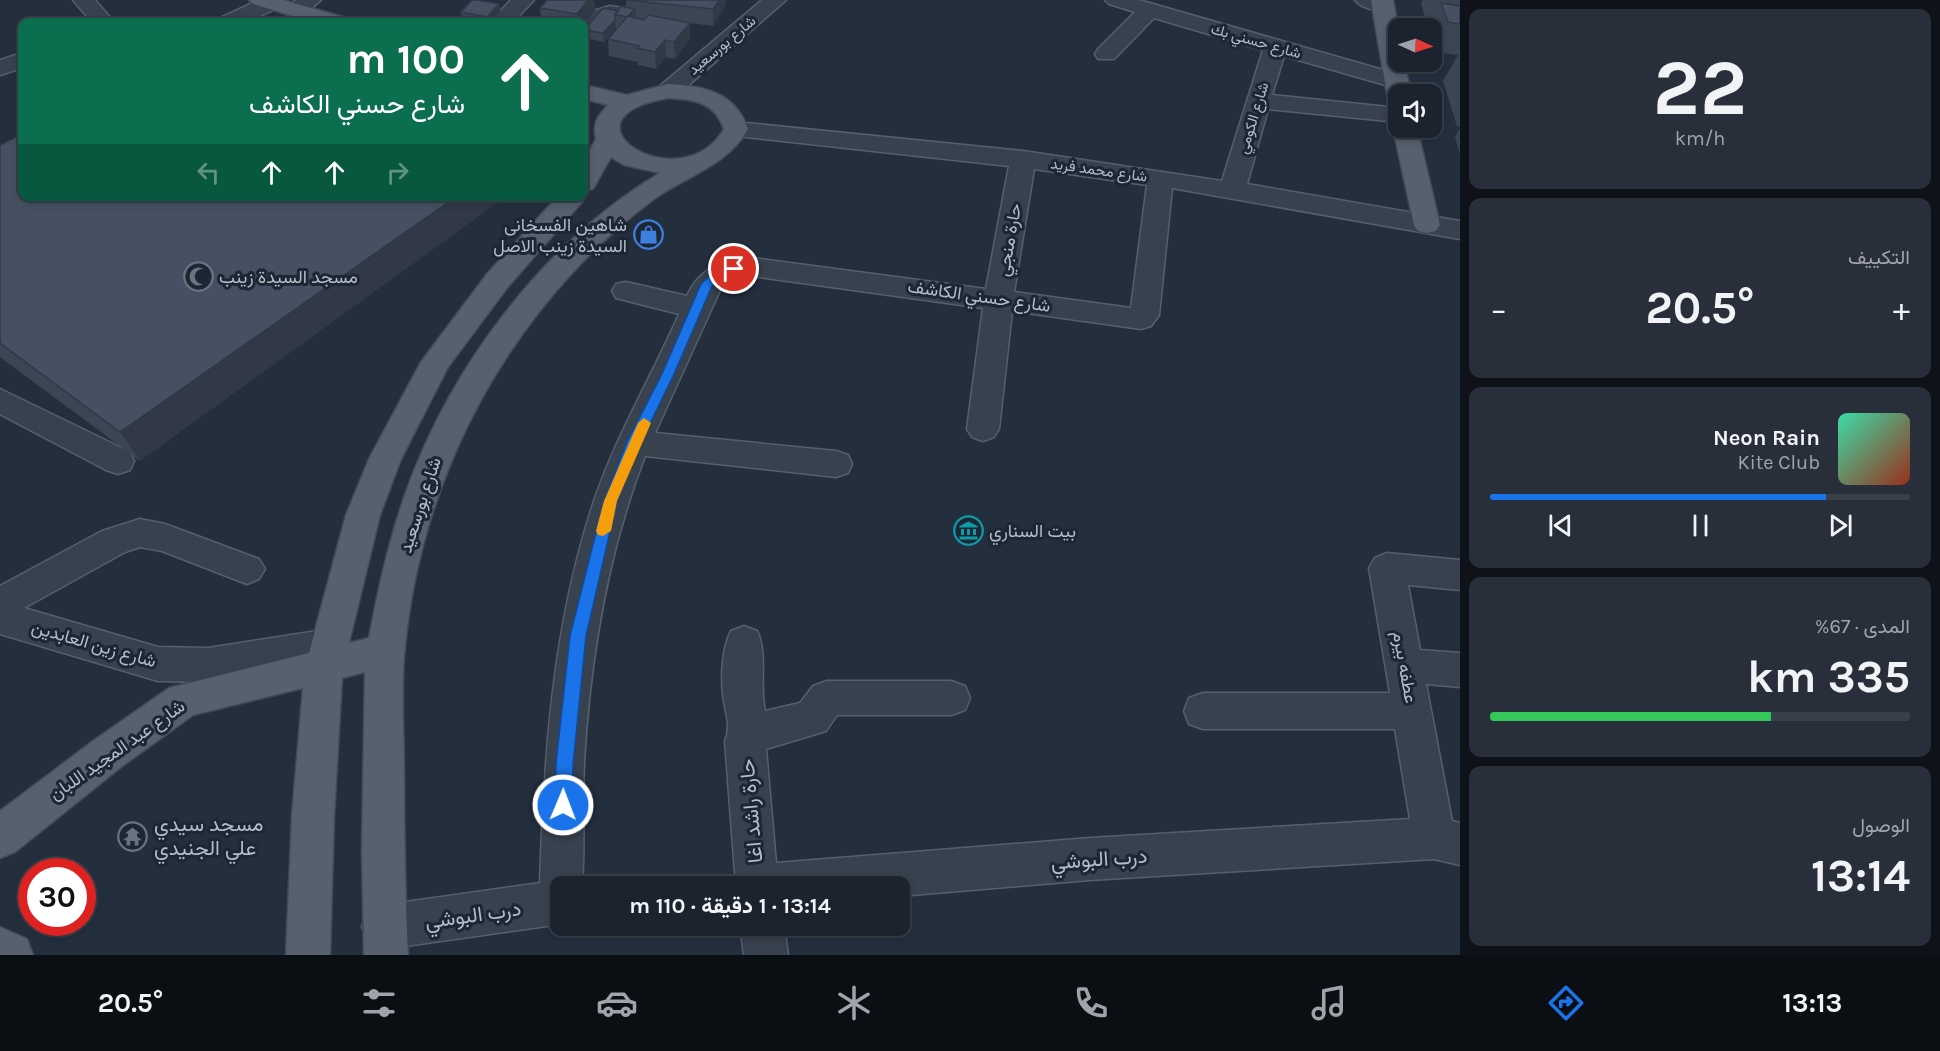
<!DOCTYPE html>
<html lang="ar">
<meta charset="utf-8">
<style>
body{margin:0;font-family:Karla,Vazirmatn,sans-serif;background:#282f3a;color:#f1f3f6;direction:rtl;height:100vh;display:flex;flex-direction:column;font-size:22px;white-space:nowrap}
*{box-sizing:border-box;margin:0}
p{font-size:20px;color:#a0a4aa}
.icon{flex:none;width:33px;height:33px;fill:none;stroke:currentColor;stroke-width:2;stroke-linecap:round;stroke-linejoin:round}
.map{position:relative;flex:1;overflow:hidden;direction:ltr}
.drawer{display:flex;flex-direction:column;gap:9px;padding:9px;background:#0f1319;width:480px}
.drawer>*{flex:none}
.hud{position:absolute;left:18px;top:18px;width:570px;height:183px;border-radius:12px;box-shadow:0 3px 9px #0003,0 0 0 2px #39404a;direction:rtl;background:#0b6e4f;color:#fff;overflow:hidden}
.needle{width:39px;rotate:93deg}
.controls{position:absolute;left:1388px;top:18px;display:grid;gap:12px}
.controls a{display:grid;place-items:center;width:54px;height:54px;border-radius:12px;background:#1b232e;box-shadow:0 3px 9px #0003,0 0 0 2px #39404a;font-size:30px}
.speed{position:absolute;left:18px;top:858px;display:flex;gap:12px;font-size:30px;font-weight:700;text-align:center}
.speed>*{display:grid;place-content:center;width:78px;height:78px;border-radius:50%;background:#1b232e;box-shadow:0 3px 9px #0003,0 0 0 2px #39404a;line-height:1}
.speed .limit{border:9px solid #d22;background:#fff;color:#111}
.pin{position:absolute;display:grid;place-items:center;width:51px;height:51px;color:#fff;margin:-26px;border:3px solid #fff;border-radius:50%;box-shadow:0 2px 6px #0007}
.me{position:absolute;width:66px;margin:-33px;rotate:1deg;stroke-linejoin:round;filter:drop-shadow(0 0 4px #0008)}
.turn{display:flex;align-items:center;gap:21px;height:126px;padding:0 24px;font-size:27px}
.turn .icon{width:78px;height:78px;stroke-width:2.5}
.turn b{display:block;font-size:42px;line-height:51px}
.lanes{display:flex;align-items:center;height:57px;padding:0 24px;background:#0003;justify-content:center;gap:30px;direction:ltr}
.lanes .off{opacity:.35}
.big{font-size:45px;font-weight:700;line-height:1.1}
.drawer .tile{flex:1;display:flex;flex-direction:column;justify-content:center;gap:9px;min-width:0;padding:0 21px;border-radius:12px;background:#282f3a}
.drawer .dial{align-items:center;gap:0}
.dial b{font-size:78px;line-height:1}
.song{display:flex;align-items:center;gap:18px}
.cover{width:72px;height:72px;border-radius:9px;background:linear-gradient(135deg,hsl(160 70% 55%),hsl(10 70% 35%))}
.played{height:6px;border-radius:3px;background:linear-gradient(90deg,#1a73e8 80%,#39404a 80%)}
.keys{display:flex;justify-content:space-around;direction:ltr}
.heat{display:flex;justify-content:space-between;align-items:center;font-size:33px;direction:ltr}
.charge{height:9px;border-radius:4px;background:linear-gradient(90deg,#34c759 67%,#39404a 0)}
.trip{position:absolute;left:550px;top:876px;width:360px;height:60px;border-radius:12px;background:#1b232e;box-shadow:0 3px 9px #0003,0 0 0 2px #39404a;font-weight:700;line-height:60px;text-align:center;direction:rtl}
.dock{display:flex;height:96px;justify-content:space-around;align-items:center;background:#0b0e12;color:#a0a4aa}
.dock .icon{width:42px;height:42px}
.dock .active{color:#1a73e8}
.dock b{font-size:27px;color:#f1f3f6}
main{display:flex;flex:1;min-height:0}
.map>svg:first-child{display:block}
.lines{fill:none;stroke-linecap:round;stroke-linejoin:round}
.minor-casing{stroke:#565f6c;stroke-width:3}
.major-casing{stroke:#414a57;stroke-width:3}
.minor{fill:#38414e;fill-rule:evenodd}
.major{fill:#56606e;fill-rule:evenodd}
.wall{fill:#3b4654}
.shaded-wall{fill:#303945}
.building{fill:#455162;stroke:#303945;stroke-width:1.5}
.route{fill:#1a73e8;stroke:#114b97;stroke-width:1.5}
.slow{fill:#f59e0b}
.labels{text-anchor:middle;dominant-baseline:central;stroke-width:6;stroke-linejoin:round;paint-order:stroke}
.far-street-label{font-size:15px;fill:#b4bcc9;stroke:#1d2633}
.poi-label{font-size:18px;fill:#b4bcc9;stroke:#1d2633;text-anchor:start}
.street-label{font-size:18px;fill:#b4bcc9;stroke:#1d2633}
.near-street-label{font-size:21px;fill:#b4bcc9;stroke:#1d2633}
.near-poi-label{font-size:21px;fill:#b4bcc9;stroke:#1d2633;text-anchor:start}
</style>
<main>
<section class="drawer">
<div class="tile dial"><b>22</b><p>km/h</p></div>
<div class="tile"><p>التكييف</p>
<div class="heat"><a>−</a><b class="big">20.5°</b><a>+</a></div>
</div>
<div class="tile">
<div class="song"><i class="cover"></i><div><b>Neon Rain</b><p>Kite Club</p></div></div>
<div class="played"></div>
<div class="keys"><svg class="icon" aria-label="previous" viewBox="0 0 24 24"><path d="M18 5L8 12l10 7zM5 5v14"/></svg><svg class="icon" aria-label="pause" viewBox="0 0 24 24"><path d="M8 5v14M16 5v14"/></svg><svg class="icon" aria-label="next" viewBox="0 0 24 24"><path d="M6 5l10 7-10 7zM19 5v14"/></svg></div>
</div>
<div class="tile"><p>المدى · 67%</p><b class="big">335 km</b><div class="charge"></div></div>
<div class="tile"><p>الوصول</p><b class="big">13:14</b></div>
</section>
<div class="map">
<svg width="1460" height="955" viewBox="0 0 1460 955">
<rect width="100%" height="100%" fill="#242f3e"/>
<g class="lines">
<defs>
<path id="minor" d="M 73,0 L 95,0 L 114,22 L 92,22 Z
M 259,0 L 279,0 L 281,3 L 278,8 L 246,22 L 219,22 L 222,17 Z
M 296,0 L 321,0 L 303,15 L 287,15 L 284,10 Z
M 511,0 L 534,0 L 513,22 L 490,22 Z
M 762,0 L 786,0 L 676,96 L 660,96 L 656,91 L 660,86 Z
M 1105,0 L 1139,0 L 1404,76 L 1408,81 L 1404,86 L 1396,88 L 1284,56 L 1272,95 L 1398,108 L 1398,122 L 1268,109 L 1247,184 L 1460,221 L 1460,239 L 1172,188 L 1159,315 L 1151,326 L 1141,329 L 1012,311 L 999,429 L 994,437 L 983,441 L 972,437 L 967,429 L 983,308 L 752,276 L 738,278 L 722,286 L 655,433 L 836,451 L 848,455 L 852,464 L 848,473 L 836,477 L 645,456 C 607,554 590,659 584,763 C 582,804 585,846 582,886 L 561,886 L 561,924 L 384,949 L 368,943 L 362,927 L 368,911 L 384,905 L 540,883 C 544,754 553,624 594,501 C 616,436 652,376 679,314 L 616,298 L 612,291 L 616,284 L 626,282 L 687,296 C 700,267 721,262 752,258 L 986,289 L 1009,166 L 736,136 L 727,134 L 724,129 L 727,124 L 736,122 L 1023,151 L 1222,181 L 1263,50 L 1154,18 L 1114,59 L 1098,59 L 1095,54 L 1098,49 L 1135,12 L 1109,4 ZM 1034,169 L 1147,185 L 1131,308 L 1014,292 Z
M 1355,0 L 1388,0 L 1393,5 L 1390,10 C 1379,12 1362,9 1355,0 Z
M 610,6 L 649,12 L 652,17 L 649,22 L 641,23 L 610,18 L 592,33 L 584,34 L 584,22 L 577,22 L 590,12 Z
M 22,53 L 22,68 L 0,75 L 0,60 Z
M 0,389 L 130,452 L 134,461 L 130,470 L 118,474 L 106,470 L 0,414 Z
M 140,519 L 165,524 L 259,559 L 265,569 L 259,579 L 247,584 L 162,551 L 140,547 L 125,552 L 24,608 L 158,647 L 208,648 L 330,629 L 343,634 L 349,645 L 343,656 L 330,661 L 208,682 L 158,681 L 0,634 L 0,586 L 102,531 Z
M 1387,553 L 1460,560 L 1460,590 L 1408,585 L 1420,650 L 1460,653 L 1460,687 L 1426,684 L 1452,821 L 1460,823 L 1460,865 L 1434,859 L 1090,880 L 900,896 L 900,886 L 736,886 L 725,741 C 732,726 725,712 723,695 C 721,676 722,648 731,631 L 744,626 L 757,631 C 768,654 759,685 765,711 L 800,703 L 813,686 L 827,681 L 951,681 L 965,686 L 970,698 L 965,710 L 951,715 L 837,715 L 826,731 L 766,749 L 776,863 L 1090,838 L 1410,819 L 1395,729 L 1203,729 L 1189,724 L 1184,711 L 1189,698 L 1203,693 L 1390,693 L 1369,568 L 1375,558 Z
M 740,926 L 784,926 L 788,955 L 744,955 Z"/>
<path id="major" d="M 249,0 L 283,0 L 343,17 L 346,22 L 313,22 L 253,4 Z
M 1371,0 L 1393,0 L 1398,28 L 1398,62 L 1404,62 L 1411,94 L 1398,94 L 1398,101 L 1391,99 L 1387,94 Z
M 668,84 C 704,86 735,92 748,129 C 728,165 687,176 654,199 C 626,220 599,244 575,270 C 476,376 416,512 404,657 C 401,696 404,734 404,773 C 404,833 405,894 408,955 L 364,955 L 362,850 L 365,672 L 342,678 L 334,816 L 330,955 L 286,955 L 292,816 L 303,688 L 193,715 L 121,767 L 15,852 L 0,858 L 0,811 L 93,741 L 169,688 L 309,653 L 346,515 L 369,459 L 421,362 L 487,274 L 558,196 L 584,196 L 584,192 L 586,196 L 582,202 L 507,288 L 448,367 L 401,459 L 380,515 L 349,643 L 369,638 C 378,589 389,540 406,492 C 451,366 544,242 660,173 L 624,165 L 611,157 L 593,189 L 584,191 L 584,161 L 596,139 C 592,123 598,116 608,105 L 584,99 L 584,85 L 627,95 ZM 668,98 C 693,99 715,102 724,129 C 681,203 549,119 668,98 Z
M 1398,122 L 1398,128 L 1417,128 L 1440,225 L 1436,231 L 1427,233 L 1418,231 L 1414,225 L 1393,128 Z
M 0,927 L 27,939 L 33,955 L 0,955 Z"/>
</defs>
<use href="#minor" class="minor-casing"/>
<use href="#major" class="major-casing"/>
<use href="#minor" class="minor"/>
<use href="#major" class="major"/>
</g>
<path class="wall" d="M 547,0 L 594,0 L 595,10 L 584,22 L 542,22 L 540,8 Z
M 626,0 L 726,0 L 726,4 L 713,26 L 690,23 L 690,39 L 675,59 L 666,57 L 656,69 L 638,65 L 638,62 L 609,56 L 608,39 L 616,30 L 616,28 L 604,42 L 585,38 L 584,30 L 618,11 L 626,7 Z
M 1423,0 L 1460,0 L 1460,127 L 1457,126 L 1443,81 L 1458,55 L 1432,52 L 1431,28 L 1428,28 L 1430,24 L 1427,24 L 1421,4 Z
M 499,4 L 500,12 L 491,22 L 473,22 L 462,21 L 461,12 Z
M 1460,128 L 1460,155 L 1455,137 Z
M 0,145 L 140,461 L 0,357 Z"/>
<path class="shaded-wall" d="M 588,0 L 594,0 L 595,10 L 584,25 L 584,22 L 578,22 L 577,14 Z
M 719,0 L 726,0 L 726,4 L 713,26 L 713,9 Z
M 499,4 L 500,12 L 491,22 L 488,22 L 487,17 Z
M 635,9 L 636,25 L 628,16 Z
M 615,20 L 616,28 L 604,42 L 603,33 Z
M 690,23 L 690,39 L 675,59 L 674,42 Z
M 665,40 L 666,57 L 656,69 L 655,52 Z
M 457,196 L 507,196 L 140,461 L 120,432 Z"/>
<path class="building" d="M 472,0 L 477,0 L 499,4 L 487,17 L 461,12 Z
M 547,0 L 588,0 L 577,14 L 540,8 Z
M 626,0 L 719,0 L 713,9 Z
M 1441,3 L 1460,6 L 1460,24 L 1448,22 Z
M 621,6 L 635,9 L 628,16 L 644,20 L 648,15 L 690,23 L 674,42 L 665,40 L 655,52 L 637,48 L 639,46 L 608,39 L 627,17 L 615,14 Z
M 603,8 L 618,11 L 615,14 L 615,20 L 603,33 L 584,30 Z
M 22,134 L 22,196 L 457,196 L 120,432 L 0,343 L 0,145 Z"/>
<path class="route" d="M 734,265 L 740,269 C 733,276 720,279 712,286 L 674,374 L 641,442 L 617,501 L 586,636 L 573,764 L 572,805 L 569,810 L 563,813 L 557,810 L 555,805 L 556,764 L 570,636 L 604,501 L 627,442 L 662,374 L 701,284 L 714,272 Z"/>
<path class="slow" d="M 644,418 L 651,423 L 617,501 L 611,531 L 603,536 L 598,535 L 596,531 L 604,501 L 638,423 Z"/>
<defs>
<symbol id="shop-ring" viewBox="-11 -11 22 22"><circle r="9.5" fill="#1d2633" stroke="#3f7fe0" stroke-width="1.5"/><path d="M-5-2.5h2.3a2.7 3.5 0 0 1 5.4 0H5L5.5 6h-11ZM-1.5-2.5h3a1.5 2.3 0 0 0-3 0Z" fill="#3f7fe0"/></symbol>
<symbol id="mosque-ring" viewBox="-11 -11 22 22"><circle r="9.5" fill="#1d2633" stroke="#6b7280" stroke-width="1.5"/><path d="M3.5-4.9A6 6 0 1 0 3.5 4.9A5 5 0 1 1 3.5-4.9Z" fill="#6b7280"/></symbol>
<symbol id="museum-ring" viewBox="-11 -11 22 22"><circle r="9.5" fill="#1d2633" stroke="#0f9aa8" stroke-width="1.5"/><path d="M0-6L6-3V-2H-6V-3ZM-5-1h2V3h-2ZM-1-1h2V3h-2ZM3-1h2V3H3ZM-6 4H6V6H-6Z" fill="#0f9aa8"/></symbol>
<symbol id="temple-ring" viewBox="-11 -11 22 22"><circle r="9.5" fill="#1d2633" stroke="#6b7280" stroke-width="1.5"/><path d="M0-6L5-2H3V0L6.5 2.5H4V6H1.5V3h-3V6H-4V2.5H-6.5L-3 0V-2H-5Z" fill="#6b7280"/></symbol>
</defs>
<g fill-rule="evenodd">
<use href="#shop-ring" x="632" y="218" width="33" height="33"/>
<use href="#mosque-ring" x="182" y="260" width="33" height="33"/>
<use href="#museum-ring" x="952" y="514" width="33" height="33"/>
<use href="#temple-ring" x="116" y="820" width="33" height="33"/>
</g>
<g class="labels">
<g class="far-street-label">
<text transform="translate(1256 41) rotate(16)">شارع حسني بك</text>
<text transform="translate(722 45) rotate(-40)">شارع بورسعيد</text>
<text transform="translate(1253 118) rotate(-73)">شارع الكومي</text>
<text transform="translate(1099 170) rotate(8)">شارع محمد فريد</text>
</g>
<g class="poi-label">
<text x="627" y="225" text-anchor="end">شاهين الفسخانى<tspan x="627" dy="21">السيدة زينب الاصل</tspan></text>
<text x="219" y="277">مسجد السيدة زينب</text>
<text x="989" y="531">بيت السناري</text>
</g>
<g class="street-label">
<text transform="translate(1009 240) rotate(-80)">حارة منجي</text>
<text transform="translate(979 296) rotate(8)">شارع حسني الكاشف</text>
<text transform="translate(420 505) rotate(-72)">شارع بورسعيد</text>
<text transform="translate(94 644) rotate(16)">شارع زين العابدين</text>
<text transform="translate(1405 667) rotate(80)">عطفه بيرم</text>
<text transform="translate(117 750) rotate(-35)">شارع عبد المجيد اللبان</text>
</g>
<g class="near-street-label">
<text transform="translate(751 811) rotate(-95)">حارة راشد اغا</text>
<text transform="translate(1099 859) rotate(-4)">درب البوشي</text>
<text transform="translate(473 915) rotate(-8)">درب البوشي</text>
</g>
<g class="near-poi-label">
<text x="154" y="824">مسجد سيدي<tspan x="154" dy="24">علي الجنيدي</tspan></text>
</g>
</g>
</svg>
<div class="controls">
<a><svg class="needle" viewBox="-14 -14 28 28"><path d="M0-13l5 13h-10z" fill="#e53935"/><path d="M0 13l5-13h-10z" fill="#a0a4aa"/></svg></a>
<a><svg class="icon" aria-label="sound" viewBox="0 0 24 24"><path d="M4 9h4l5-4v14l-5-4H4zM17 9q2 3 0 6"/></svg></a>
</div>
<div class="speed"><div class="limit">30</div></div>
<div class="pin" style="left:734px;top:269px;background:#d93025"><svg class="icon" aria-label="arrive" viewBox="0 0 24 24"><path d="M6 21V4h12l-3 4 3 4H6"/></svg></div>
<svg class="me" style="left:563px;top:805px" viewBox="-20 -20 40 40"><circle r="17" fill="#1a73e8" stroke="#fff" stroke-width="3"/><path d="M0-11L8 9 0 5-8 9z" fill="#fff"/></svg>
<div class="trip">13:14 · 1 دقيقة · 110 m</div>
<div class="hud">
<div class="turn"><svg class="icon" aria-label="ahead" viewBox="0 0 24 24"><path d="M12 20V5M6 11l6-6 6 6"/></svg><div><b>100 m</b>شارع حسني الكاشف</div></div>
<div class="lanes"><svg class="icon off" aria-label="left" viewBox="0 0 24 24"><path d="M17 20v-9H6M10 6l-5 5 5 5"/></svg><svg class="icon" aria-label="ahead" viewBox="0 0 24 24"><path d="M12 20V5M6 11l6-6 6 6"/></svg><svg class="icon" aria-label="ahead" viewBox="0 0 24 24"><path d="M12 20V5M6 11l6-6 6 6"/></svg><svg class="icon off" aria-label="right" viewBox="0 0 24 24"><path d="M7 20v-9h11M14 6l5 5-5 5"/></svg></div>
</div>
</div>
</main>
<nav class="dock">
<b>13:13</b>
<svg class="icon active" aria-label="directions" viewBox="0 0 24 24"><path d="M12 3l9 9-9 9-9-9zM9 14v-3h6M13 9l2 2-2 2"/></svg>
<svg class="icon" aria-label="music" viewBox="0 0 24 24"><path d="M9 18V5l10-2v13"/><circle cx="6" cy="18" r="3"/><circle cx="16" cy="16" r="3"/></svg>
<svg class="icon" aria-label="phone" viewBox="0 0 24 24"><path d="M5 4h4l2 5-3 2q2 4 5 5l2-3 5 2v4C11 20 4 13 5 4z"/></svg>
<svg class="icon" aria-label="climate" viewBox="0 0 24 24"><path d="M12 3v18M4 7l16 10M4 17L20 7"/></svg>
<svg class="icon" aria-label="car" viewBox="0 0 24 24"><path d="M5 17H2v-5l4-1 3-4h7l3 4 3 1v5h-3M9 17h6M6 11h13"/><circle cx="7" cy="17" r="2"/><circle cx="17" cy="17" r="2"/></svg>
<svg class="icon" aria-label="filters" viewBox="0 0 24 24"><path d="M4 7h16M4 17h16"/><circle cx="9" cy="7" r="2"/><circle cx="15" cy="17" r="2"/></svg>
<b>20.5°</b>
</nav>
